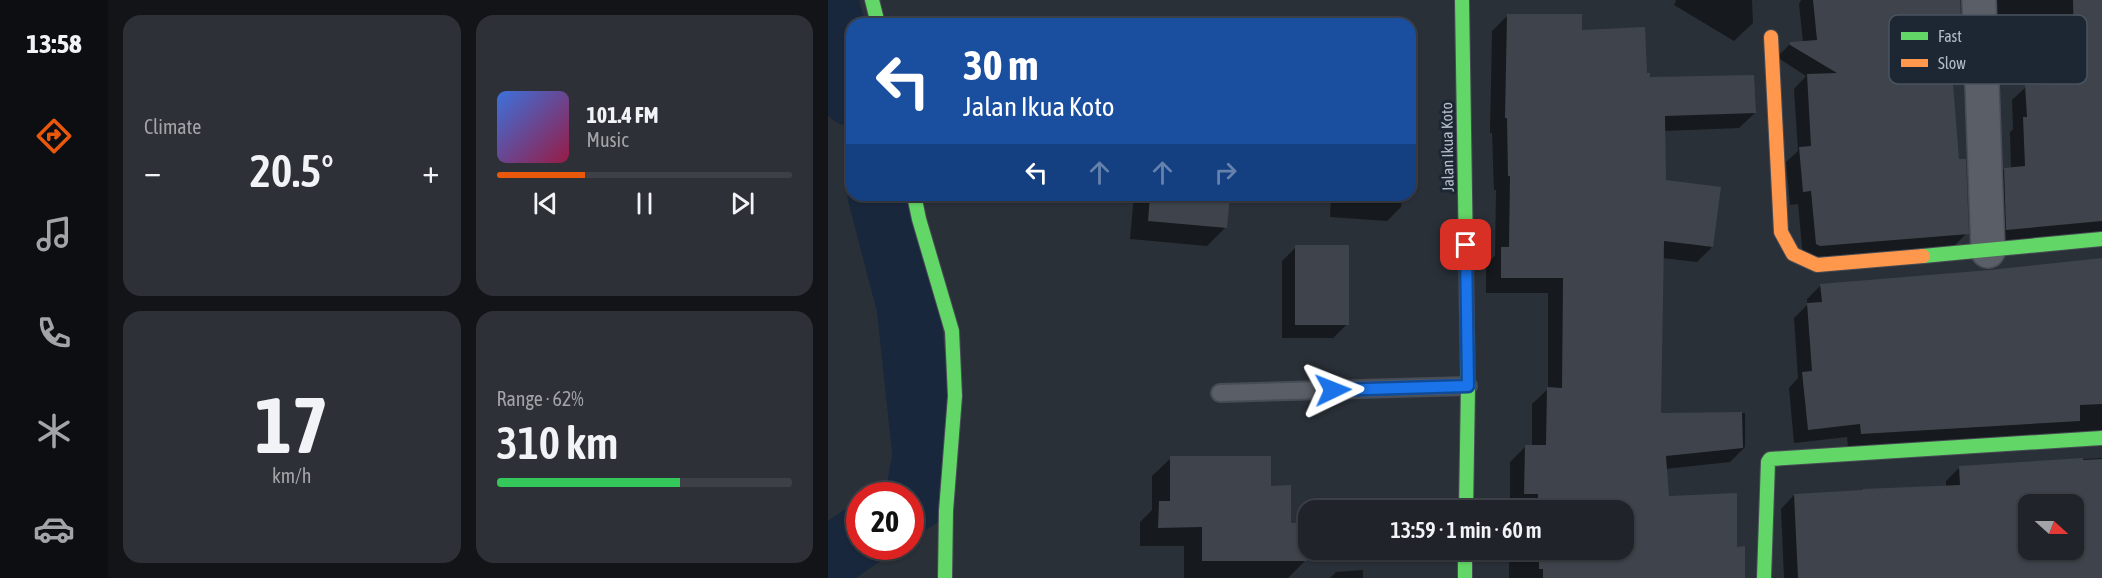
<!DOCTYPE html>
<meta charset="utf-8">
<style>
body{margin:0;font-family:"Asap Condensed",sans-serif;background:#2d3036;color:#f1f3f6;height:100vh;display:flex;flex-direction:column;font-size:22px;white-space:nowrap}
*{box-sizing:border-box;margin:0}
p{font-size:20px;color:#a2a4a8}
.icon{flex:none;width:33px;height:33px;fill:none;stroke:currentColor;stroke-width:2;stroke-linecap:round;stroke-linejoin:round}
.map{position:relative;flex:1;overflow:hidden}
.side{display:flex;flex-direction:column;gap:15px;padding:15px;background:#121417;width:720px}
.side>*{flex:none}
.hud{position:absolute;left:18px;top:18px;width:570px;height:183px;border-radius:18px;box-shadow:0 2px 4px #0004,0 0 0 2px #3d4147;background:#1a4fa0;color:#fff;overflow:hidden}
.needle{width:39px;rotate:111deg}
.tools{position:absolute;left:1190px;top:494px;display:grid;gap:12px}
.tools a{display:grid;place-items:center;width:66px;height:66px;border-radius:12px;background:#20242a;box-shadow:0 2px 4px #0004,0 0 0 2px #3d4147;font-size:30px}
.speed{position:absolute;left:18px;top:482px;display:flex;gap:12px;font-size:30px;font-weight:700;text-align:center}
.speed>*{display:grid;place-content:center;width:78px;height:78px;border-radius:50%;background:#20242a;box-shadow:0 2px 4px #0004,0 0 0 2px #3d4147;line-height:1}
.speed .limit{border:9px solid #d22;background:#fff;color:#111}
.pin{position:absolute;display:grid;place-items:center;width:51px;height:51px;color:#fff;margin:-26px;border-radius:12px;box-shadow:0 3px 9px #0006}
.me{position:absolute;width:66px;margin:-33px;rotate:88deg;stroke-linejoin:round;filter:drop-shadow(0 0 4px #0008)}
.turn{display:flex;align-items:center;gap:21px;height:126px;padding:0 18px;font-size:27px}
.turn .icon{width:78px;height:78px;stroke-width:2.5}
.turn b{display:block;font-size:42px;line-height:51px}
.lanes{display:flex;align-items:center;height:57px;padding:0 18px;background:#0003;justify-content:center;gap:30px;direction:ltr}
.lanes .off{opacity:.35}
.big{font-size:45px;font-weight:600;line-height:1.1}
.side .tile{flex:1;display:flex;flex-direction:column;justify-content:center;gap:9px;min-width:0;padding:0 21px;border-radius:18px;background:#2d3036}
.side .dial{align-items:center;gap:0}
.dial b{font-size:78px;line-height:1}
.song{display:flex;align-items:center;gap:18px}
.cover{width:72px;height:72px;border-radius:9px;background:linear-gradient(135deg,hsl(220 70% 55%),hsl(340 70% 35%))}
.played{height:6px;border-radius:3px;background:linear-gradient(90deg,#ea580c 30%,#3d4147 30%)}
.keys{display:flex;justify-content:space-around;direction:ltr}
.heat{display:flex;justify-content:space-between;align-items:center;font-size:33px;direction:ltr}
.charge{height:9px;border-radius:4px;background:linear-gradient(90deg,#34c759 62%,#3d4147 0)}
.side .tiles{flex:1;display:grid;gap:15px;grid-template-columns:repeat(2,1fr)}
.trip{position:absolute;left:470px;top:500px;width:336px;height:60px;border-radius:18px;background:#20242a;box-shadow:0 2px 4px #0004,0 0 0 2px #3d4147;font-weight:600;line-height:60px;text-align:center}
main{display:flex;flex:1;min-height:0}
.tabs{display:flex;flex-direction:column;width:108px;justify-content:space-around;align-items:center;background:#0d0e11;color:#a2a4a8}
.tabs .icon{width:42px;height:42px}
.tabs .active{color:#ea580c}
.tabs b{font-size:27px;color:#f1f3f6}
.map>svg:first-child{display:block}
.shadow{fill:#0007;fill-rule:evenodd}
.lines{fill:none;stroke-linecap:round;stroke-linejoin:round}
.river{stroke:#19273c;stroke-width:63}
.building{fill:#3f444c;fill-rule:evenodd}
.lane-casing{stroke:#484c55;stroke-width:20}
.street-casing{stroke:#484c55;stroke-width:36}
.fast-casing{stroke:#484c55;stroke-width:16}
.slow-casing{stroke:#484c55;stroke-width:16}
.lane{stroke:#5a5e66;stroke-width:16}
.street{stroke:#5a5e66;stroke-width:33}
.fast{stroke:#63d668;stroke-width:14}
.slow{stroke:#ff974d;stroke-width:14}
.route-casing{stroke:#114b97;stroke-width:15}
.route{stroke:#1a73e8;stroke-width:10}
.labels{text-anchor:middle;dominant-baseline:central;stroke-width:6;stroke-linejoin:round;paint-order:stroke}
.street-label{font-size:16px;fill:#b4bcc9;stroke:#1d2633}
.key{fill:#1d2633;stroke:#4a5360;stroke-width:1.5}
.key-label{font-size:16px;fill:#b4bcc9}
</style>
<main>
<nav class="tabs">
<b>13:58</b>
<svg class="icon active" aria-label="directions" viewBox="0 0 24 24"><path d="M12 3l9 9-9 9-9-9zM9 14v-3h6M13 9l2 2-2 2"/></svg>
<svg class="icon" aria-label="music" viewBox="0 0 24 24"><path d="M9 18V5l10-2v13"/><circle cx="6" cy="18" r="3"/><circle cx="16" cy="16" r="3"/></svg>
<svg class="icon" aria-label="phone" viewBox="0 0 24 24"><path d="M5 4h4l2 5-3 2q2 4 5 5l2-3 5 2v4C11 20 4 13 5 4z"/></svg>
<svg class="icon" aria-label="climate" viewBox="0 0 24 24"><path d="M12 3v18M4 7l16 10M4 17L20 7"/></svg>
<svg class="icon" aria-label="car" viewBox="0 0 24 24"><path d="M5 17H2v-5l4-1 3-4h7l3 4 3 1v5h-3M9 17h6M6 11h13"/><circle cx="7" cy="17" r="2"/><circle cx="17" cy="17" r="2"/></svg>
</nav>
<section class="side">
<div class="tiles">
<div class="tile"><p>Climate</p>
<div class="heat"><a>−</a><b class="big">20.5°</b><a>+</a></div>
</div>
<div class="tile">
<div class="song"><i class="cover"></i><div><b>101.4 FM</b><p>Music</p></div></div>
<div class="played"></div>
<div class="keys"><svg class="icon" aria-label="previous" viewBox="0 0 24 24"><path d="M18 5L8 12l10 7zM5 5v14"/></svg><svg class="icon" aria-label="pause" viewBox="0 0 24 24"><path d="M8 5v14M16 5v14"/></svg><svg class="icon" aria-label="next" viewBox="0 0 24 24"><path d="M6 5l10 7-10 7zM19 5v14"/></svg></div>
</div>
<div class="tile dial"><b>17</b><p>km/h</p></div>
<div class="tile"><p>Range · 62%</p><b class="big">310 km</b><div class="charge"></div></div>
</div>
</section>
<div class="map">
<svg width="1274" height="578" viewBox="0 0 1274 578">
<rect width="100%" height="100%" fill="#2a3038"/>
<path class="shadow" d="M 848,0 L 924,0 L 925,23 L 906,41 L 846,5 Z
M 973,0 L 1131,0 L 1133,70 L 1123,80 L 1130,161 L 1139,233 L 1125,247 L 975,258 L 970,204 L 962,205 L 958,162 L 970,151 L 966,89 L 978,76 L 949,57 L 963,43 L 975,42 L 971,4 Z
M 1149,0 L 1274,0 L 1274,240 L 1165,243 L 1163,183 L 1176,169 L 1183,169 L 1182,132 L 1185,129 L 1184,100 L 1198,87 L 1233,85 L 1233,36 L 1157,33 Z
M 679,16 L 753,31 L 818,75 L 820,79 L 927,113 L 911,128 L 836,131 L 837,182 L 884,247 L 869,262 L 834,258 L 832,415 L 917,413 L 917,447 L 902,462 L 837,469 L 839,497 L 908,548 L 917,578 L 681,578 L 681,549 L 795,549 L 795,510 L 682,510 L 682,462 L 698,446 L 704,446 L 704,404 L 720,389 L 720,293 L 658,293 L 658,264 L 667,256 L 668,190 L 666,190 L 664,133 L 662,133 L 664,31 Z
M 306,195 L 401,195 L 398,227 L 379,246 L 302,239 Z
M 503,195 L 574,195 L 573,207 L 559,221 L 502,217 Z
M 468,247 L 519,324 L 505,338 L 454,338 L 454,261 Z
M 1274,259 L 1274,440 L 1020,448 L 1019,437 L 966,443 L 961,388 L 970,378 L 966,318 L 979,305 L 979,299 L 993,285 L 1162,271 Z
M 343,458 L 441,487 L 478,560 L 460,578 L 356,578 L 356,546 L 312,546 L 312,522 L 324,510 L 324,476 Z
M 1274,458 L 1274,578 L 956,578 L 953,509 L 966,495 L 1118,487 L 1118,481 L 1132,467 ZM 1200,504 L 1245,504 L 1245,549 L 1200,549 Z
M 535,570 L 535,578 L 502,578 L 508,572 Z"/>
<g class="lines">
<path class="river" d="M 0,5 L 24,95
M 51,195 L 80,306 L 96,456 L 88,499 L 82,502
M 0,559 L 32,537"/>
</g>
<path class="building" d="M 985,0 L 1132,0 L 1135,70 L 1124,71 L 1131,159 L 1138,159 L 1141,234 L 992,246 L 988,244 L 983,191 L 975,192 L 971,147 L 983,146 L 979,74 L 1009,73 L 962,45 L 962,42 L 989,40 Z
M 1245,0 L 1274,0 L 1274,221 L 1178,230 L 1176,168 L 1197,166 L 1195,117 L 1199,117 L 1197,85 L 1247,83 Z
M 679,14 L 754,14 L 754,30 L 817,27 L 819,73 L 822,73 L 822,77 L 926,75 L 928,113 L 837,116 L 838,180 L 893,187 L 885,247 L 836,241 L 833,413 L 914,412 L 915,448 L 838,456 L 841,496 L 909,493 L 909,547 L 917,546 L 917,578 L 715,578 L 715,569 L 711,569 L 711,549 L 795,549 L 795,510 L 710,510 L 710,494 L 696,494 L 697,445 L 718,445 L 719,387 L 734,388 L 735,278 L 673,278 L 673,247 L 681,247 L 682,176 L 680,176 L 679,118 L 677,118 Z
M 322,195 L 402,195 L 399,228 L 320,221 Z
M 467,245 L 521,245 L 521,325 L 467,325 Z
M 1274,258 L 1274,404 L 1252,405 L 1252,421 L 1033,434 L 1032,424 L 980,430 L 974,372 L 984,371 L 979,303 L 994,302 L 992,284 L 1162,270 Z
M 342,456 L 443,456 L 443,486 L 463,485 L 463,523 L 479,522 L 479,561 L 374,561 L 374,527 L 330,528 L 331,501 L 342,501 Z
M 1255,458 L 1255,460 L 1274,459 L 1274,578 L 970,578 L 966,494 L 1035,490 L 1035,489 L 1132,485 L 1131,466 ZM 1200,504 L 1245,504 L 1245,549 L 1200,549 Z"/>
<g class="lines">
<defs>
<path id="lane" d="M 392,393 L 640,386"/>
<path id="street" d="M 1151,0 L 1160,251"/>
<path id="fast" d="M 44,0 L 50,24
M 634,0 L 640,386 L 638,510
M 86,195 L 91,219 L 124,331 L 127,396 L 118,511 L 117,578
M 1095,256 L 1274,239
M 637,549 L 637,578
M 936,578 L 940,462 L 942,459 L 1274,438"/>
<path id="slow" d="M 943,37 L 953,232 L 965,254 L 989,265 L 1095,256"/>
</defs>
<use href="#lane" class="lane-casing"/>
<use href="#street" class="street-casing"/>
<use href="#fast" class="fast-casing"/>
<use href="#slow" class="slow-casing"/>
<use href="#lane" class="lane"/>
<use href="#street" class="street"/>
<use href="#fast" class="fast"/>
<use href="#slow" class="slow"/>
</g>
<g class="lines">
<defs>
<path id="route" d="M 505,390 L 640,386 L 638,245"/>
</defs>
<use href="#route" class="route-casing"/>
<use href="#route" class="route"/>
</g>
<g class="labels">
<g class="street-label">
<text transform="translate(619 147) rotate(-91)">Jalan Ikua Koto</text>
</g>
</g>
<rect x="1061" y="15" width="198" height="69" rx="9" class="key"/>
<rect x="1073" y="32" width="27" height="8" fill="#63d668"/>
<rect x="1073" y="59" width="27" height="8" fill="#ff974d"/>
<g class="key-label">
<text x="1110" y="42">Fast</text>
<text x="1110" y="69">Slow</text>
</g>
</svg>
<div class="tools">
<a><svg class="needle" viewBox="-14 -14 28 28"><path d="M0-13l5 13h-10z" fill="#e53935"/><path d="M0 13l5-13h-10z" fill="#a2a4a8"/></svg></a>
</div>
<div class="speed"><div class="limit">20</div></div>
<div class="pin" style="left:638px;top:245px;background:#d93025"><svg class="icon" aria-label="arrive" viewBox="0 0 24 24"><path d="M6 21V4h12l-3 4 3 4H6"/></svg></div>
<svg class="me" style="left:505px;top:390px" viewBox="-20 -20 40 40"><path d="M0-17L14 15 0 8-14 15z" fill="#1a73e8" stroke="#fff" stroke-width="4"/></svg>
<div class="trip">13:59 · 1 min · 60 m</div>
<div class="hud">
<div class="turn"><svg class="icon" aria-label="left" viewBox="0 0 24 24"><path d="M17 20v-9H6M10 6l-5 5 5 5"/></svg><div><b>30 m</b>Jalan Ikua Koto</div></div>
<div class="lanes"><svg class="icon" aria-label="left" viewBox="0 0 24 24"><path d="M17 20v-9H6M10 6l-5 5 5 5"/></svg><svg class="icon off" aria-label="ahead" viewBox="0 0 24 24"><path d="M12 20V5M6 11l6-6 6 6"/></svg><svg class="icon off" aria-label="ahead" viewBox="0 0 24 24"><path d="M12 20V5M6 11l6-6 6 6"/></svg><svg class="icon off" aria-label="right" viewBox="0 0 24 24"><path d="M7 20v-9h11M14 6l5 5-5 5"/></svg></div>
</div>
</div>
</main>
